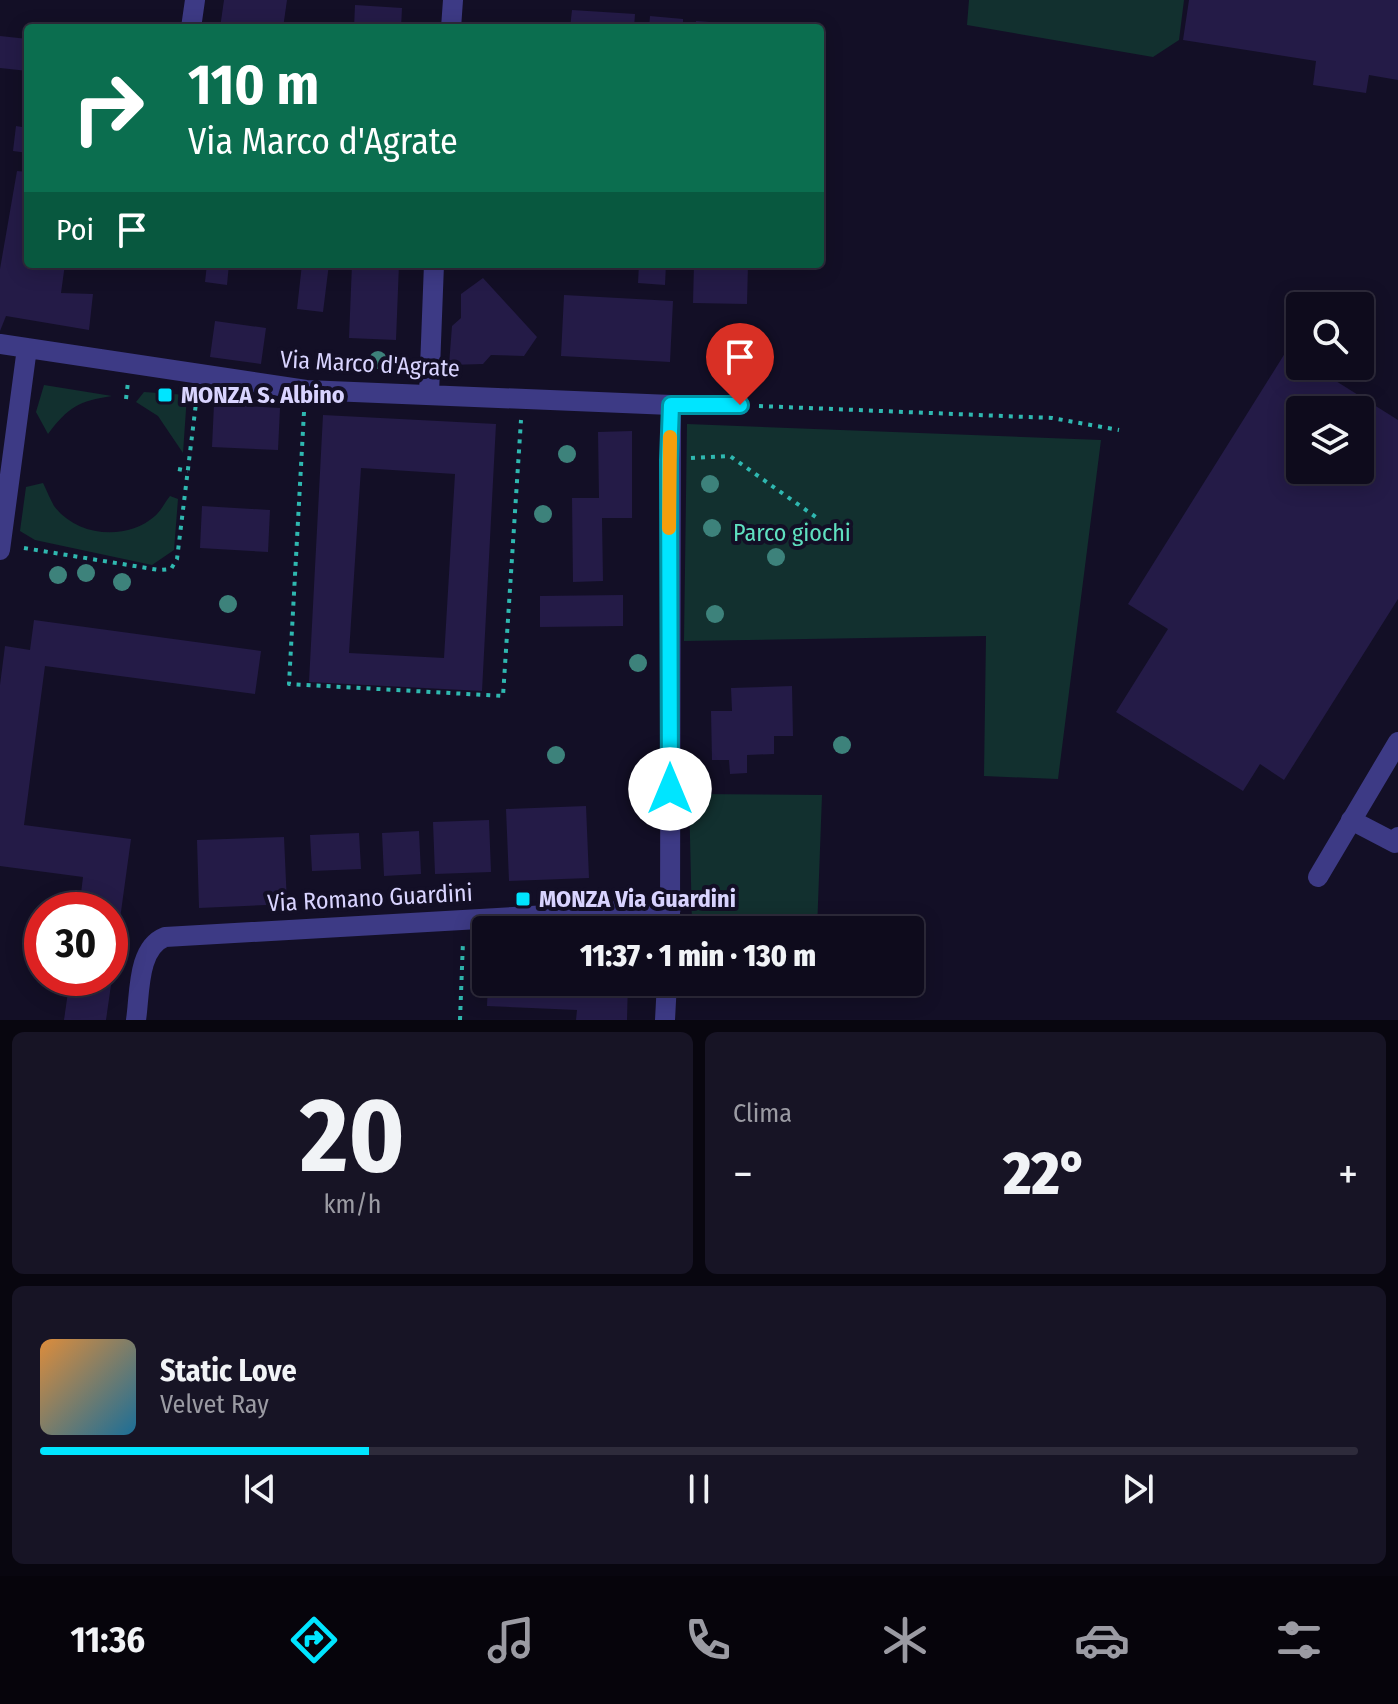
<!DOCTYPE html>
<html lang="it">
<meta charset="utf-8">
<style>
body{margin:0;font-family:"Fira Sans Condensed",sans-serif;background:#171425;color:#f1f3f6;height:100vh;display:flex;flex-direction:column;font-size:30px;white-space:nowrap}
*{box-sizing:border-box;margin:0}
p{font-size:26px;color:#9b9ba3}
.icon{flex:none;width:44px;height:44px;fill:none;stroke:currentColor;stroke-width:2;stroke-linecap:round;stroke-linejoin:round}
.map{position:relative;height:1020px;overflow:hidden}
.sheet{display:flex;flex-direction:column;gap:12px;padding:12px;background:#08060f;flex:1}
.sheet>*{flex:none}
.banner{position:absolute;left:24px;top:24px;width:800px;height:244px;border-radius:8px;box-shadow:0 4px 20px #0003,0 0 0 2px #2e2b3b;background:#0b6e4f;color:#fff;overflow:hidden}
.fabs{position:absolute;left:1286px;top:292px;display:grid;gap:16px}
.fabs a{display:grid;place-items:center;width:88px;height:88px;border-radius:8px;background:#0e0b1c;box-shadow:0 4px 20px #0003,0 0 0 2px #2e2b3b;font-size:40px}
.speed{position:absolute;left:24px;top:892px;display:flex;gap:16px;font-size:40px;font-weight:700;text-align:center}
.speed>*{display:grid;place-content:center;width:104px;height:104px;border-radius:50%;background:#0e0b1c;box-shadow:0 4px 20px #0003,0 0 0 2px #2e2b3b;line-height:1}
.speed .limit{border:12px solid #d22;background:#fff;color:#111}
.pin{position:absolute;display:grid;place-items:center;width:68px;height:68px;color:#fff;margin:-82px -34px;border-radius:50% 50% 50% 0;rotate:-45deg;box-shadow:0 0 8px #0007}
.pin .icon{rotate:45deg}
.me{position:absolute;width:88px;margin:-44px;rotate:0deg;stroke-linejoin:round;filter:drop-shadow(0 0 6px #0008)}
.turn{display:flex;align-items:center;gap:28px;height:168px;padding:0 32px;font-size:36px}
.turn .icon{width:104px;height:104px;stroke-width:2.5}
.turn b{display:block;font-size:56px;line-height:68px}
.then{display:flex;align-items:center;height:76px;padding:0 32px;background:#0003;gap:16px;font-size:30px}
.big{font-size:60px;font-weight:800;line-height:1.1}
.sheet .card{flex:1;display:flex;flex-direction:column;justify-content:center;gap:12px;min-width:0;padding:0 28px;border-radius:12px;background:#171425}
.sheet .dial{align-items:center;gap:0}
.dial b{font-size:104px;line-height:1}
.song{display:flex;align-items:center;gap:24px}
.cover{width:96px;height:96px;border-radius:12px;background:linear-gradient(135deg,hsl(30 70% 55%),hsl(200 70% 35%))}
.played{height:8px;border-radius:4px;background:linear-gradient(90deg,#00e5ff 25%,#2e2b3b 25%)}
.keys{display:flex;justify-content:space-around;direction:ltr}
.heat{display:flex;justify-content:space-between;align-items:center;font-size:44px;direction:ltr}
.sheet .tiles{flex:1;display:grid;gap:12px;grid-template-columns:1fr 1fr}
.card:last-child{grid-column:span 2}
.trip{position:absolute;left:472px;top:916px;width:452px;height:80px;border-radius:8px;background:#0e0b1c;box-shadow:0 4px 20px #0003,0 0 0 2px #2e2b3b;font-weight:800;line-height:80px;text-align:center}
.menu{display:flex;height:128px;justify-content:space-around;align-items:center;background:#06040b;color:#9b9ba3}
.menu .icon{width:56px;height:56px}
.menu .active{color:#00e5ff}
.menu b{font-size:36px;color:#f1f3f6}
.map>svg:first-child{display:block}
.green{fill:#12302f}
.building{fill:#241b47;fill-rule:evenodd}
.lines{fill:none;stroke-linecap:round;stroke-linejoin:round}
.path{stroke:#2fb8b0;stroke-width:4;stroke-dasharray:4 6;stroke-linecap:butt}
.minor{stroke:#3d3a85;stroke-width:20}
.tree{fill:#3d827b}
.route-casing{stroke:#0095a6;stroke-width:20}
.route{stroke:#00e5ff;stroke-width:14}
.slow{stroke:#f59e0b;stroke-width:14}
.poi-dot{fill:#00e5ff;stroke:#130f26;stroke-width:3}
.labels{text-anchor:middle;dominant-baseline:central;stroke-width:8;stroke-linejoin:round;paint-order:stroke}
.street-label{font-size:24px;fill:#d9d4ff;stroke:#130f26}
.poi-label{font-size:24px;font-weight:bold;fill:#d9d4ff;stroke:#130f26;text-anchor:start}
.park-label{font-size:24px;fill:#5fe0c0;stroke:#130f26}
</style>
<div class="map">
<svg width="1398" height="1020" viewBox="0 0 1398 1020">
<rect width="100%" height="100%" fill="#130f26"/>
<path class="green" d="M 969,0 L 1184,0 L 1179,40 L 1153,57 L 967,25 Z
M 44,385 L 112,396 C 79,401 68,407 48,434 L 36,412 Z
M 144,392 L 187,395 L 183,453 L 158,416 L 136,402 Z
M 687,424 L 1101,440 L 1058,779 L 984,776 L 986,636 L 684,641 Z
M 43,483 C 47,491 50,499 54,506 C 77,537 127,541 155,516 C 161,511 165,502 170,496 L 178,499 L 174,550 L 152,565 L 35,540 L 20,531 L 26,487 Z
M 689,794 L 822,795 L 817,930 L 708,930 L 692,925 Z"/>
<path class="building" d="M 224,0 L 287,0 L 283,28 L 220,28 Z
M 1189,0 L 1398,0 L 1398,80 L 1369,75 L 1366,93 L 1313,85 L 1316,61 L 1183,40 Z
M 355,5 L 402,8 L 401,28 L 354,28 Z
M 572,10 L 635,14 L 634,28 L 570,28 Z
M 650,16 L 683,19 L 683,28 L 649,28 Z
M 696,21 L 737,24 L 737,28 L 696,28 Z
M 0,36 L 28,39 L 28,71 L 0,68 Z
M 16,126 L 28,128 L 28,153 L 13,151 Z
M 17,171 L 28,172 L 28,264 L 65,264 L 61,293 L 93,294 L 89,330 L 6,316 L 0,331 L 0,269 Z
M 207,264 L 229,264 L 227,285 L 205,282 Z
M 302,264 L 329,264 L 323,312 L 297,309 Z
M 352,264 L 399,264 L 396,340 L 349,338 Z
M 639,264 L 666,264 L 665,285 L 638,283 Z
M 694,264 L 748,264 L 747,304 L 693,303 Z
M 483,278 L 537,337 L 524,356 L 491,355 L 483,364 L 449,365 L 452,326 L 461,318 L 461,294 Z
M 564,295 L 673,301 L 670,362 L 561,356 Z
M 215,321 L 266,328 L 261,364 L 210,357 Z
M 1287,350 L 1300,358 L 1300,366 L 1312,366 L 1398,420 L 1398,599 L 1284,780 L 1260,764 L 1243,791 L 1116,712 L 1168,629 L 1128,604 ZM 1300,410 L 1360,410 L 1360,470 L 1300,470 Z
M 214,404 L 280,408 L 278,450 L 212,447 Z
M 323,415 L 496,424 L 482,691 L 309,682 ZM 361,468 L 455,474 L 444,658 L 349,653 Z
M 632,431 L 632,518 L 602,518 L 603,581 L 573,582 L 572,498 L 599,498 L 598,432 Z
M 202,506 L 270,510 L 268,552 L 200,548 Z
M 623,595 L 623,626 L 540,627 L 540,596 Z
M 34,620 L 261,651 L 255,694 L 45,666 L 24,825 L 131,839 L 112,977 L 110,910 L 79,910 L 83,877 L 0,866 L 0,685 L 5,646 L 30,650 Z
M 792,686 L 793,736 L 774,736 L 774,754 L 747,755 L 747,773 L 730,774 L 729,760 L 712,760 L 711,711 L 732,711 L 731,688 Z
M 586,806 L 589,878 L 509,881 L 506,809 Z
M 489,820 L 491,872 L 435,874 L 433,822 Z
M 419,831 L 421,874 L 384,876 L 382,833 Z
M 359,833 L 361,869 L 312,871 L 310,835 Z
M 284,837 L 287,904 L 199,908 L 197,840 Z
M 70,978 L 112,978 L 106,1020 L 64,1020 Z
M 488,982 L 628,982 L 627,1020 L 576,1020 L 577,1010 L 487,1006 Z"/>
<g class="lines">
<path class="path" d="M 126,399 L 128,382
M 759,406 L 1052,418 L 1119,430
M 304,412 L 289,684 L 503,696 L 521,420
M 691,458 L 730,456 L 820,520
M 178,469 L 188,471
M 24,548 L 159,570 L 171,569 L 177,559 L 197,395
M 460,1020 L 463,941"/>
<path class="minor" d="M 191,28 L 195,0
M 451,28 L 453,0
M 0,344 L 306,390 L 671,405 L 740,405
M 429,394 L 434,264
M 0,550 L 27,348
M 1351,820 L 1395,843 L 1398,837
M 1318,877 L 1398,742
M 670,930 L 671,405
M 136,1020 C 140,994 137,948 165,937 L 671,908
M 665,1020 L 667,982"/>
</g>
<g class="tree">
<circle cx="378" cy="360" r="9"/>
<circle cx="732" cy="369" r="9"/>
<circle cx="567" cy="454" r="9"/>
<circle cx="710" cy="484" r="9"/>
<circle cx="543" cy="514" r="9"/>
<circle cx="712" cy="528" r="9"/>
<circle cx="776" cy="557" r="9"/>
<circle cx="86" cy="573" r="9"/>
<circle cx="58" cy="575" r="9"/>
<circle cx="122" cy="582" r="9"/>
<circle cx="228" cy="604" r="9"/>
<circle cx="715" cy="614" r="9"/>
<circle cx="638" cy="663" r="9"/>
<circle cx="842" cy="745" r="9"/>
<circle cx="556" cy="755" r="9"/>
</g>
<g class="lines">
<defs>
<path id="route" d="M 670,789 L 669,460 L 671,405 L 740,405"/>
</defs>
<use href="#route" class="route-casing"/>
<use href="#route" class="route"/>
<path class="slow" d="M 669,528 L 670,437"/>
</g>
<g class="poi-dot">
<rect x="157" y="387" width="16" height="16" rx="4"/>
<rect x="515" y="891" width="16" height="16" rx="4"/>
</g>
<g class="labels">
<g class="street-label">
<text transform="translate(370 364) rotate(3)">Via Marco d'Agrate</text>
<text transform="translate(370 898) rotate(-3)">Via Romano Guardini</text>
</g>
<g class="poi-label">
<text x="181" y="395">MONZA S. Albino</text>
<text x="539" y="899">MONZA Via Guardini</text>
</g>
<g class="park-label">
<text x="792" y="533">Parco giochi</text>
</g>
</g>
</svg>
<div class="fabs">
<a><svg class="icon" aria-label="search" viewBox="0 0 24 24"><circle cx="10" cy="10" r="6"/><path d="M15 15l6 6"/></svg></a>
<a><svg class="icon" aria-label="layers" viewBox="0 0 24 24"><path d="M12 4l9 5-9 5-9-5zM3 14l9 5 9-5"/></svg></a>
</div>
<div class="speed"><div class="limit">30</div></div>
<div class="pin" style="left:740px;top:405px;background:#d93025"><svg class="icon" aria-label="arrive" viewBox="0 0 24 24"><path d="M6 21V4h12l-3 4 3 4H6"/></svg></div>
<svg class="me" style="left:670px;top:789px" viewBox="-20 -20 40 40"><circle r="19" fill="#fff"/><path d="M0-13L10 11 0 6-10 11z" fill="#00e5ff"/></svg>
<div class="trip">11:37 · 1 min · 130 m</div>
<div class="banner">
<div class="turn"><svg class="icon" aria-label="right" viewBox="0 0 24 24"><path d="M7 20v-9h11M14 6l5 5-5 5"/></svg><div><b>110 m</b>Via Marco d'Agrate</div></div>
<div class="then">Poi<svg class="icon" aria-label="arrive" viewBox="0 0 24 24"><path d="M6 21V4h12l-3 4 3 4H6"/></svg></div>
</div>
</div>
<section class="sheet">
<div class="tiles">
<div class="card dial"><b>20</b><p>km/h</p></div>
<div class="card"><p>Clima</p>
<div class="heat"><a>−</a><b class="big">22°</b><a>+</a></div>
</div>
<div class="card">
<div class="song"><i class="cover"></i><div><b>Static Love</b><p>Velvet Ray</p></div></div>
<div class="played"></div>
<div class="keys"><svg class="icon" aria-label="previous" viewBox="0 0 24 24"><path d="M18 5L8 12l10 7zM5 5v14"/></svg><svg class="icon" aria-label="pause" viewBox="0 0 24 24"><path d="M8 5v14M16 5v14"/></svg><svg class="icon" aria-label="next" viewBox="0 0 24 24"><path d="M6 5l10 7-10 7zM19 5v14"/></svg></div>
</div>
</div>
</section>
<nav class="menu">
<b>11:36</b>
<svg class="icon active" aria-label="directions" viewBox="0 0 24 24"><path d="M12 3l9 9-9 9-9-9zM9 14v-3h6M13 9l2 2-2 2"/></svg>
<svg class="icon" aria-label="music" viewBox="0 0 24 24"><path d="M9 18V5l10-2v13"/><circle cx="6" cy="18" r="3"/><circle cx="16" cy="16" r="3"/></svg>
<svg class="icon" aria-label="phone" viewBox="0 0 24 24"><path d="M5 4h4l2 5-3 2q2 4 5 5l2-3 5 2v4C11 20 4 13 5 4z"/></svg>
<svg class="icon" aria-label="climate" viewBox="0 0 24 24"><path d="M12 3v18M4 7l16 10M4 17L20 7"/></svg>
<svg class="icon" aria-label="car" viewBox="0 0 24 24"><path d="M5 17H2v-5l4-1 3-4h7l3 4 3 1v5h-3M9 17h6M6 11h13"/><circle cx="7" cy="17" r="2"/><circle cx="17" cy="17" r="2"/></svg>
<svg class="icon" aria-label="filters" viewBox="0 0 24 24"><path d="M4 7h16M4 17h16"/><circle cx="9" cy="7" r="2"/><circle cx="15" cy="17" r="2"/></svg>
</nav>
